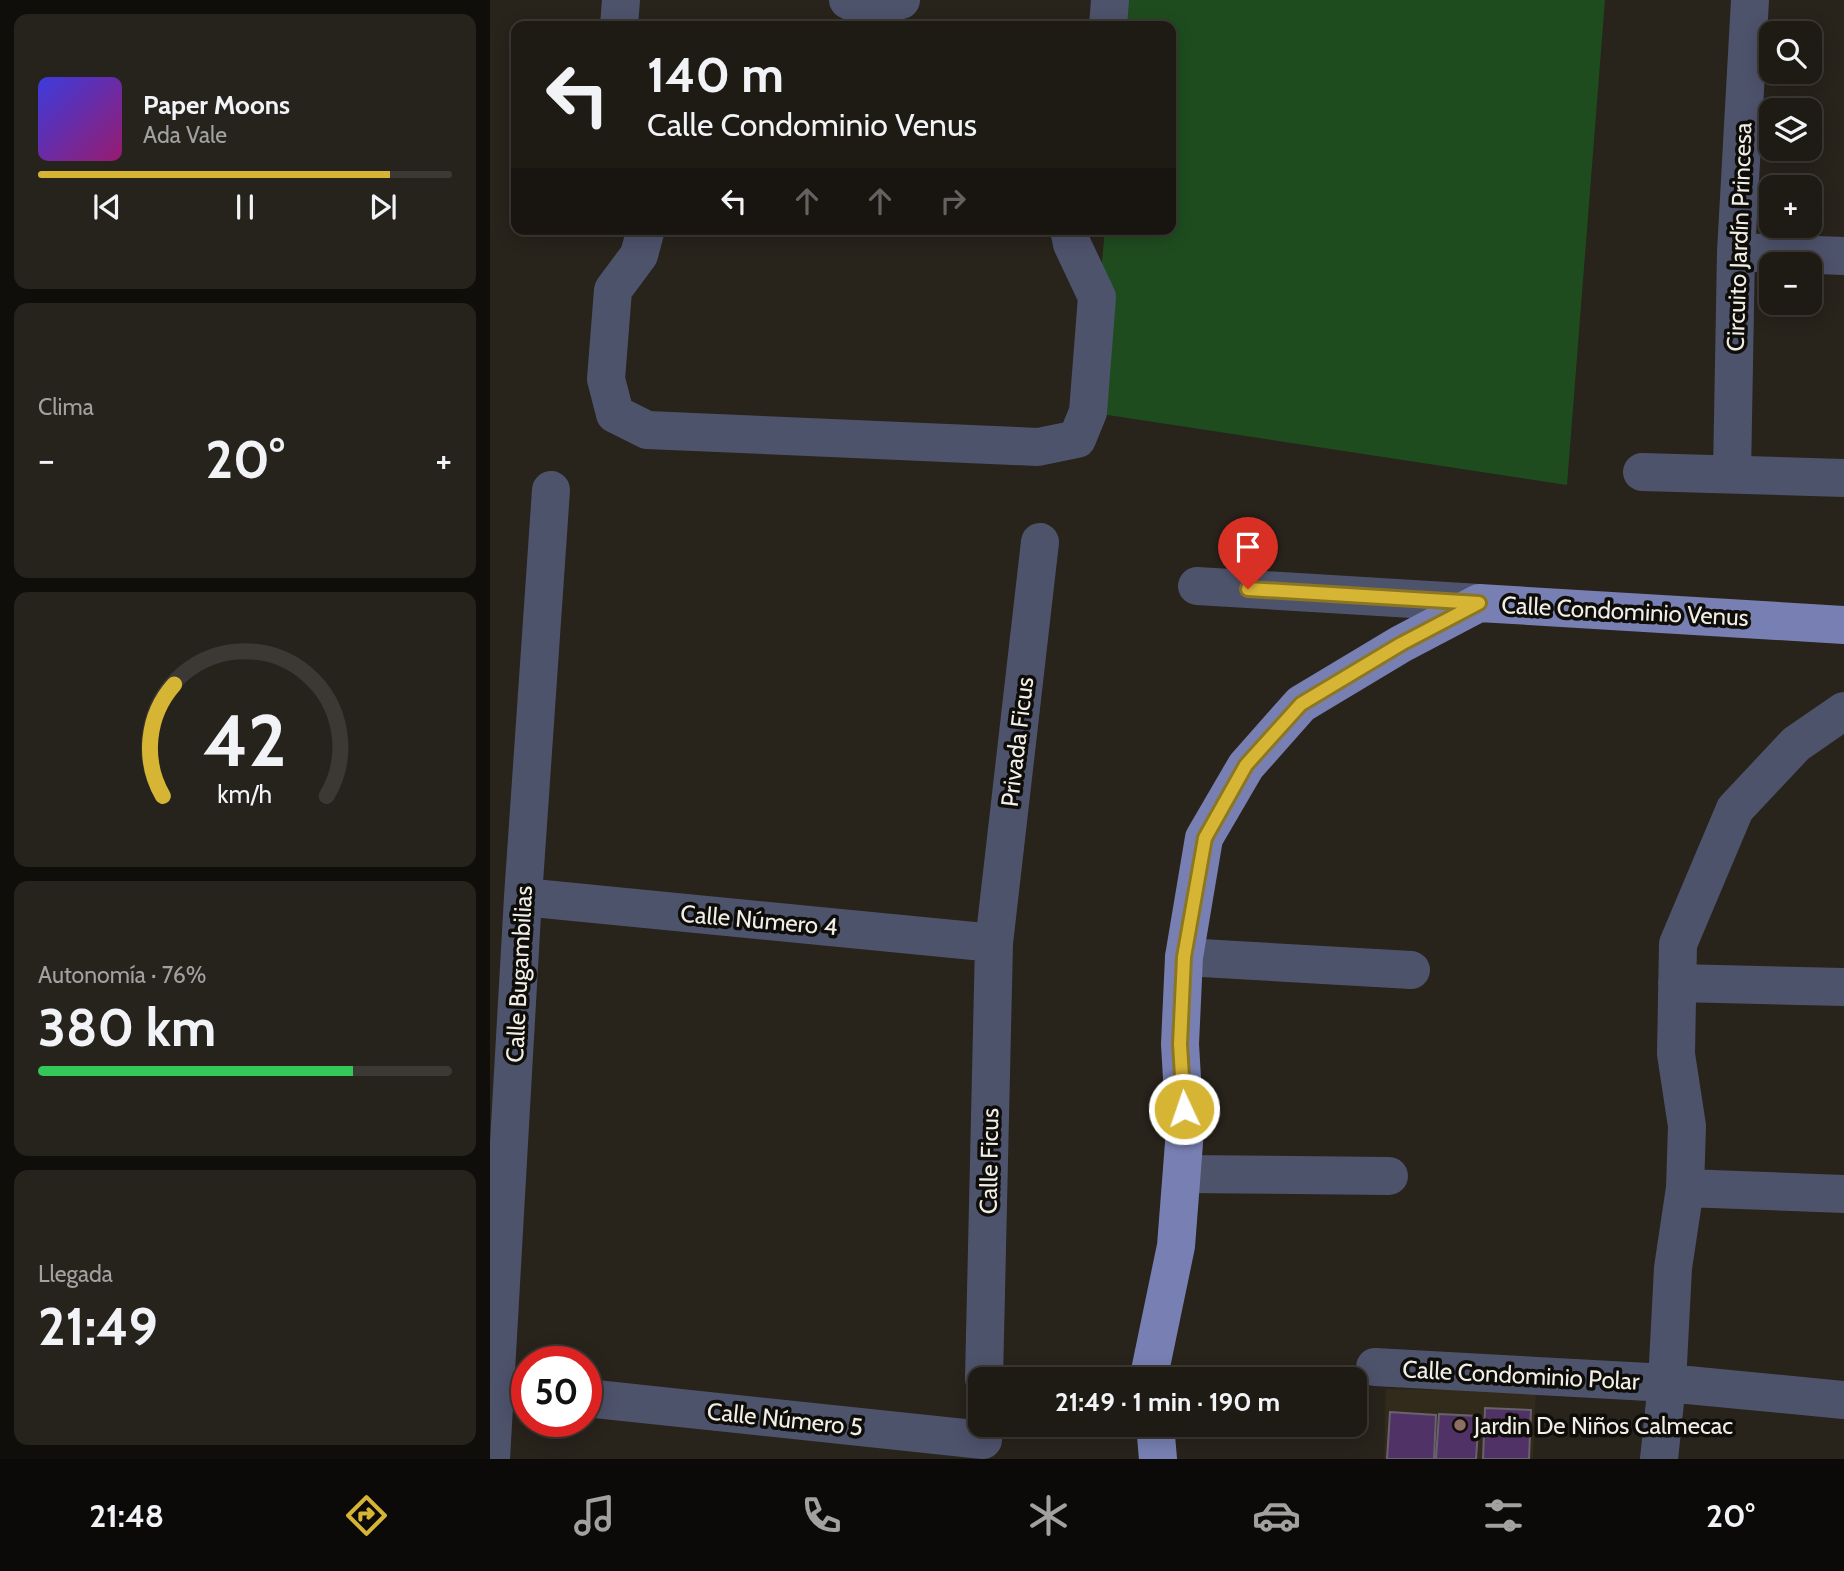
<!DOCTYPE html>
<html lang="es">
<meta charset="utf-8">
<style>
body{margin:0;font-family:Cabin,sans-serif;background:#26231d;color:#f1f3f6;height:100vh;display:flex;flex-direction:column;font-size:26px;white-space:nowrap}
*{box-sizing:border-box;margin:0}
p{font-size:23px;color:#a1a1a0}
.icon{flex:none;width:38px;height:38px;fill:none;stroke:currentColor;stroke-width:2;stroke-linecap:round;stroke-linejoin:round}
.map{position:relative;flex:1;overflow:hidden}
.details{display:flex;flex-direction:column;gap:14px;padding:14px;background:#100e0b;width:490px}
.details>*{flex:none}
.hud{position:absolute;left:21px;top:21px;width:665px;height:214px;border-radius:14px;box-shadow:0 4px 18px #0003,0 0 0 2px #3c3834;background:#1e1a14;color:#f1f3f6;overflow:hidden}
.buttons{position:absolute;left:1269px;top:21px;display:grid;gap:14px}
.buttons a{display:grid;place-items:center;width:63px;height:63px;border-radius:14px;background:#1e1a14;box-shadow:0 4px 18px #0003,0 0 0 2px #3c3834;font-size:35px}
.speed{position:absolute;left:21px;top:1346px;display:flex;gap:14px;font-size:35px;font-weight:700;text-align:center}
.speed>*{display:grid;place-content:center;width:91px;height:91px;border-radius:50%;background:#1e1a14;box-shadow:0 4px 18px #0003,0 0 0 2px #3c3834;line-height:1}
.speed .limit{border:10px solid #d22;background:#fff;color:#111}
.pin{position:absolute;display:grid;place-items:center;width:60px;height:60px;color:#fff;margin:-72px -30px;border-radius:50% 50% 50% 0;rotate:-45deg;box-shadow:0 0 7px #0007}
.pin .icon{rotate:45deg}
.me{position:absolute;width:77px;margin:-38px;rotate:357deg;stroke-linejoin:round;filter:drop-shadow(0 0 5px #0008)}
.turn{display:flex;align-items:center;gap:24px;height:147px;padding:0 21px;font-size:32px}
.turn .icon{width:91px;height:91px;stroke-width:2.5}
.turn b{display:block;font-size:49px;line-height:60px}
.lanes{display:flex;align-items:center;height:66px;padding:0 21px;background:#0003;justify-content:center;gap:35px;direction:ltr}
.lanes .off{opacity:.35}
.big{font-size:52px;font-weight:800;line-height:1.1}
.details .widget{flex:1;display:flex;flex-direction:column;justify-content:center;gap:10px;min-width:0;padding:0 24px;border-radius:14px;background:#26231d}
.details .dial{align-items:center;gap:0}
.dial svg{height:182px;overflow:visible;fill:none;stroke:#3c3834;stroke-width:7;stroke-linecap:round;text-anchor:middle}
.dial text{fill:#f1f3f6;stroke:none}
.song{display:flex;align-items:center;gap:21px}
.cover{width:84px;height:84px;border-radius:10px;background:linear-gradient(135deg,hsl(240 70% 55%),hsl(320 70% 35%))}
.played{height:7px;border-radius:4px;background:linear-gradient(90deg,#d6b534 85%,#3c3834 85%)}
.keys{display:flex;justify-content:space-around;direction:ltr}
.heat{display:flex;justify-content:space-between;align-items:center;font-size:38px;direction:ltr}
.charge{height:10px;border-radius:5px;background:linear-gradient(90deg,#34c759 76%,#3c3834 0)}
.trip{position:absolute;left:478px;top:1367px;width:399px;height:70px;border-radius:14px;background:#1e1a14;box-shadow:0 4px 18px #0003,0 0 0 2px #3c3834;font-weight:800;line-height:70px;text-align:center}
.tabs{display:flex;height:112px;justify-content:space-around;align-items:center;background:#0c0a08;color:#a1a1a0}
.tabs .icon{width:49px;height:49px}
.tabs .on{color:#d6b534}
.tabs b{font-size:32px;color:#f1f3f6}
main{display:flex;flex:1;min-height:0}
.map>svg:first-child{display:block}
.built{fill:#322a1b}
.green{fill:#1e4c1f}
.building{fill:#513266;stroke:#68626d;stroke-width:2}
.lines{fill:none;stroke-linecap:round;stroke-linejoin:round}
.minor{stroke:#4e536c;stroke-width:38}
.major{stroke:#7880b3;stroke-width:38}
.route-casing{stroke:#8b7622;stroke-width:18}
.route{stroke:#d6b534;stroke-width:12}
.education-dot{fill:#8d6e63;stroke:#0f0d09;stroke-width:2.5}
.labels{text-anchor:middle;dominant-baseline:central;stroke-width:7;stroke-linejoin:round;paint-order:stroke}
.street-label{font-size:24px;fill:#f1eee8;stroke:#0f0d09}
.poi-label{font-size:24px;fill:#f1eee8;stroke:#0f0d09;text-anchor:start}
</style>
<main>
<section class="details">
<div class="widget">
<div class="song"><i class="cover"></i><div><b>Paper Moons</b><p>Ada Vale</p></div></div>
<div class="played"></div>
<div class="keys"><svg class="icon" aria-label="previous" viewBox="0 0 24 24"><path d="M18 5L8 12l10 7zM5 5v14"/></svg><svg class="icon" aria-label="pause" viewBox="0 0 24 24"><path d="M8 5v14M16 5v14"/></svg><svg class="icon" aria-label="next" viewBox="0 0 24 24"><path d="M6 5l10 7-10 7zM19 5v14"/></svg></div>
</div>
<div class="widget"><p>Clima</p>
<div class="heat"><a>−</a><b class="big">20°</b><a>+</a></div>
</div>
<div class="widget dial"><svg viewBox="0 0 100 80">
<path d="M14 69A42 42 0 1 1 86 69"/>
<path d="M14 69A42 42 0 0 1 19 20" stroke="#d6b534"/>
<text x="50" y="56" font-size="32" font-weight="700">42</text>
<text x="50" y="72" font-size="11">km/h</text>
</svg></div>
<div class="widget"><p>Autonomía · 76%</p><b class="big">380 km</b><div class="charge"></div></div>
<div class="widget"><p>Llegada</p><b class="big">21:49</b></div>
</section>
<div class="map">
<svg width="1354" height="1459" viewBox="0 0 1354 1459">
<rect width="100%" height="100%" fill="#28231b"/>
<path class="built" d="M 896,1389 L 1046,1391 L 1043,1459 L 894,1459 Z"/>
<path class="green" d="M 636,0 L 1115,0 L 1077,485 L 598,412 L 615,229 L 681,229 L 681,26 L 633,26 Z"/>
<path class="building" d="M 995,1408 L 1041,1410 L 1039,1459 L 993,1459 Z
M 900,1412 L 946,1415 L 944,1459 L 897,1459 Z
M 949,1414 L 989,1416 L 986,1459 L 946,1459 Z"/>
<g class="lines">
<path class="minor" d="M 358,0 L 362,2 L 404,2 L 411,0
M 129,26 L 131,0
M 618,26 L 620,0
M 156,229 L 149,255 L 123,290 L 116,379 L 125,414 L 157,430 L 548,447 L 587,439 L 598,412 L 607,297 L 582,244 L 579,229
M 1246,252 L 1354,256
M 1152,472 L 1354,478
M 1242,474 L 1246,252 L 1260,0
M 707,586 L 989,603
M 33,897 L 504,943
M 694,957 L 921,970
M 1187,983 L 1354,987
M 692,1174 L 899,1176
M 1195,1188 L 1354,1194
M 885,1367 L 1177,1383 L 1354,1400
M 494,1379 L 504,943 L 550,542
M 5,1389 L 37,1392
M 96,1398 L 493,1440
M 1,1459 L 33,897 L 61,490
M 1169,1459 L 1177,1383 L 1183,1268 L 1195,1188 L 1197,1126 L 1186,1054 L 1188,944 L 1245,809 L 1306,744 L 1354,711"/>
<path class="major" d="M 661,1379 L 660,1371 L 686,1246 L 695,1130 L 690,1044 L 694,957 L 714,838 L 756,766 L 811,704 L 911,644 L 989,603 L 1354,625
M 665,1424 L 668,1459"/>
</g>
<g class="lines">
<defs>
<path id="route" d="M 694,1109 L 690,1044 L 694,957 L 715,838 L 756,765 L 811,704 L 911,644 L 989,603 L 758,589"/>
</defs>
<use href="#route" class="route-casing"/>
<use href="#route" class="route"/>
</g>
<circle class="education-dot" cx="970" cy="1425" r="7"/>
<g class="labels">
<g class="street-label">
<text transform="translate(1249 237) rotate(-88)">Circuito Jardín Princesa</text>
<text transform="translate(1135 611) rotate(3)">Calle Condominio Venus</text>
<text transform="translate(527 742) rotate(-83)">Privada Ficus</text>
<text transform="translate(269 920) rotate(5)">Calle Número 4</text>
<text transform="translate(29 974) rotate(-87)">Calle Bugambilias</text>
<text transform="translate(499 1161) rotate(-89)">Calle Ficus</text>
<text transform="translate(1031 1375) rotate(3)">Calle Condominio Polar</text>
<text transform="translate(295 1419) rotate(6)">Calle Número 5</text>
</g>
<g class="poi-label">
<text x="984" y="1425">Jardin De Niños Calmecac</text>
</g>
</g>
</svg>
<div class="buttons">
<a><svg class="icon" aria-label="search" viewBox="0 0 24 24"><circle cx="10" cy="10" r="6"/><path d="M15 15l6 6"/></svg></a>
<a><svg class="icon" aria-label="layers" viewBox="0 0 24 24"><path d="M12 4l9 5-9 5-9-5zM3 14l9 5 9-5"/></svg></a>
<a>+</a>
<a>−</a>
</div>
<div class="speed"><div class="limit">50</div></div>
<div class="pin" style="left:758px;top:589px;background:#d93025"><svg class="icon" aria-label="arrive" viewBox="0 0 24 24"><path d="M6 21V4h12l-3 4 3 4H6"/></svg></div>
<svg class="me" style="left:694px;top:1109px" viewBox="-20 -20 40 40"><circle r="17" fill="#d6b534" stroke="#fff" stroke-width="3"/><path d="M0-11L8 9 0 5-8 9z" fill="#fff"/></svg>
<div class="trip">21:49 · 1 min · 190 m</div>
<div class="hud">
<div class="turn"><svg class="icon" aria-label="left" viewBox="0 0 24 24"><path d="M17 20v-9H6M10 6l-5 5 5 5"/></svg><div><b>140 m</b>Calle Condominio Venus</div></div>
<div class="lanes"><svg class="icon" aria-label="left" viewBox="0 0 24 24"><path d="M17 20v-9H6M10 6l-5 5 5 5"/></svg><svg class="icon off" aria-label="ahead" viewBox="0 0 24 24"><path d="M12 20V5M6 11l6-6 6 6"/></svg><svg class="icon off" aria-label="ahead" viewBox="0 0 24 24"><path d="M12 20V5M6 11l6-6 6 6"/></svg><svg class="icon off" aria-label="right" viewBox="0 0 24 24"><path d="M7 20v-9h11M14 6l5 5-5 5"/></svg></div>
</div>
</div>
</main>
<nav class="tabs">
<b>21:48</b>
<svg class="icon on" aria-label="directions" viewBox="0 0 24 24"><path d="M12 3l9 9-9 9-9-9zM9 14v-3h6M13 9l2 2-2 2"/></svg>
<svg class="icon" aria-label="music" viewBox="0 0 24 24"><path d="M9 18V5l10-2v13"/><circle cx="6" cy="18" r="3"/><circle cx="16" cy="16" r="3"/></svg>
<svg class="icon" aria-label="phone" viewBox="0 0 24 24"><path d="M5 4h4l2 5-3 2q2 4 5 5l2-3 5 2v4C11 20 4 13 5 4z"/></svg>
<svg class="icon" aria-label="climate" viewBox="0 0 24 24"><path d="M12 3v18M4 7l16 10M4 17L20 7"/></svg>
<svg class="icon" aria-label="car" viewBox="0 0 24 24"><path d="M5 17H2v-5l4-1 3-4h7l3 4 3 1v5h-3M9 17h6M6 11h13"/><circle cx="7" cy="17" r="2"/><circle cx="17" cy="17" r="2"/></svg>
<svg class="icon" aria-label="filters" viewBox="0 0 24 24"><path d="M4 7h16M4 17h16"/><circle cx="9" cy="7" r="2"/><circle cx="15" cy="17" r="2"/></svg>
<b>20°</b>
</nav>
